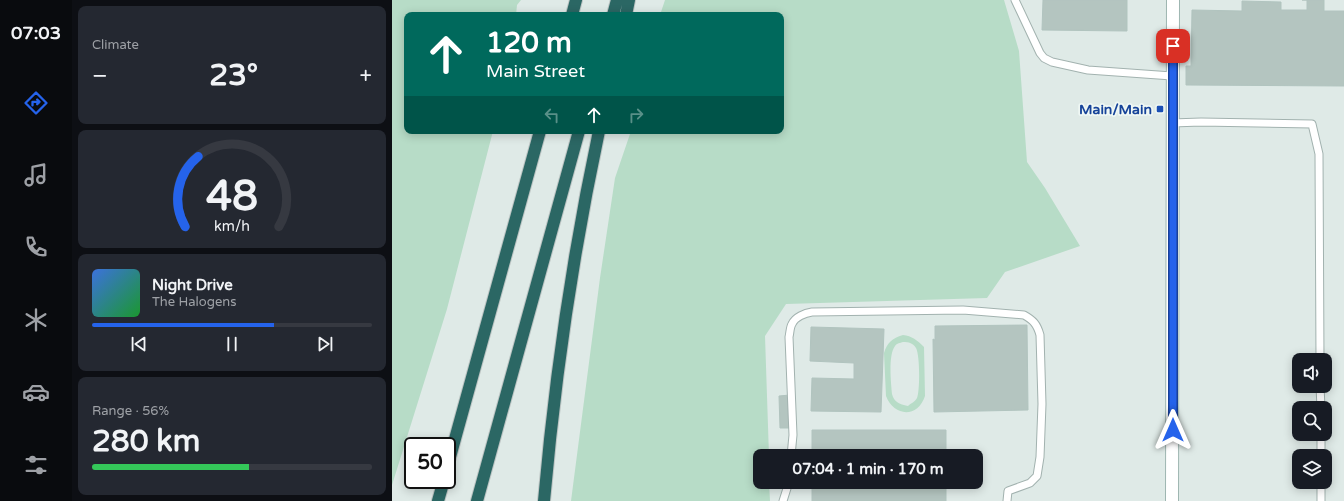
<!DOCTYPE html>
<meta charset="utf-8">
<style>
body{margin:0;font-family:"Varela Round",sans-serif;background:#242831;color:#f1f3f6;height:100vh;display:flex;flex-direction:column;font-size:15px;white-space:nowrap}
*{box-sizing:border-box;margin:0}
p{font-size:13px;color:#9ea1a6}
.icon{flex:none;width:22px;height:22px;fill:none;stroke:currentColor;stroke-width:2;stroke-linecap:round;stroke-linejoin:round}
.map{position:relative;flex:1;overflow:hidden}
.sheet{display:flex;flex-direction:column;gap:6px;padding:6px;background:#0d0f14;width:320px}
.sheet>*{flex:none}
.top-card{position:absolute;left:12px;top:12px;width:380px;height:122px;border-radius:8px;box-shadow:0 2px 10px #0003;background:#00695c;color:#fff;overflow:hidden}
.fabs{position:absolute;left:900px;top:353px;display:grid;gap:8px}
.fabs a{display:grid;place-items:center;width:40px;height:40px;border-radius:8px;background:#171b24;box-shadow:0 2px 10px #0003;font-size:20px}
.speed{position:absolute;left:12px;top:437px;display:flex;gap:8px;font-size:20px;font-weight:700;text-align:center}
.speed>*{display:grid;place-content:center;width:52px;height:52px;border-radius:50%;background:#171b24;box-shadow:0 2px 10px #0003;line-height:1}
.speed .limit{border:2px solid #111;border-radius:6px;background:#fff;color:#111}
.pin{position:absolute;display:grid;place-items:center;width:34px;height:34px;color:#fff;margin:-17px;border-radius:8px;box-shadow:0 2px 6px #0006}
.me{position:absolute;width:44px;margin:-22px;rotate:0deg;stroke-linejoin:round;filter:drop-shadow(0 0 3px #0008)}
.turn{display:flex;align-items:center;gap:14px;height:84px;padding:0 16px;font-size:18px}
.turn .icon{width:52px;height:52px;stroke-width:2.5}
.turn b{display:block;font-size:28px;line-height:34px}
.lanes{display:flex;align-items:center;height:38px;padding:0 16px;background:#0003;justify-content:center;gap:20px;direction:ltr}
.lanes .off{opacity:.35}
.big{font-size:30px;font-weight:800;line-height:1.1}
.sheet .tile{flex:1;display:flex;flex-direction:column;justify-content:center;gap:6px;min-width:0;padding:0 14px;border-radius:8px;background:#242831}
.sheet .dial{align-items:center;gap:0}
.dial svg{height:104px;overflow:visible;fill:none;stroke:#363941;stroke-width:7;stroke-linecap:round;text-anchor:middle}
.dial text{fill:#f1f3f6;stroke:none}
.song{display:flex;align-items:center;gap:12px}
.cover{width:48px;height:48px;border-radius:6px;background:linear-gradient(135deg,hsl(220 70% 55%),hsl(130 70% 35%))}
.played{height:4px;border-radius:2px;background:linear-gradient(90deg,#2563eb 65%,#363941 65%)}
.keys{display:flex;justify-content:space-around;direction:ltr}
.heat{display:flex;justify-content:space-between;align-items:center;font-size:22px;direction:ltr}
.charge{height:6px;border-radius:3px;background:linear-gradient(90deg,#34c759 56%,#363941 0)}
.trip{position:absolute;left:361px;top:449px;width:230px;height:40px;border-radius:8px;background:#171b24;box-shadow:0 2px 10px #0003;font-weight:800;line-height:40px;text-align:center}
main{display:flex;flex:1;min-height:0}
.tab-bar{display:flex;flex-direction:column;width:72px;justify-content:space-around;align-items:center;background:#090b0e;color:#9ea1a6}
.tab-bar .icon{width:28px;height:28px}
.tab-bar .current{color:#2563eb}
.tab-bar b{font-size:18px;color:#f1f3f6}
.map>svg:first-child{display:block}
.green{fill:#b7dcc7;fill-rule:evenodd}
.building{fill:#b4c5c0;stroke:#b1c4bf}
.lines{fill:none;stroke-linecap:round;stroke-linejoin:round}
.service-casing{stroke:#a2b2af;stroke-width:9}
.secondary-casing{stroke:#9eb6b1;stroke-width:14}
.motorway-casing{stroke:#bcc4c3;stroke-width:14}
.service{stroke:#fff;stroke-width:7}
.secondary{stroke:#fff;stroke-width:12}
.motorway{stroke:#2b6764;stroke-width:12}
.route-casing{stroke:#184099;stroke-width:10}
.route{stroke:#2563eb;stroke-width:7}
.transit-dot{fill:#1a4fb4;stroke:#eff7f4;stroke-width:1.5}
.labels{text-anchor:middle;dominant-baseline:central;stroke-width:3.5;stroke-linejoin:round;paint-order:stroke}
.transit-label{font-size:14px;font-weight:bold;fill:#164399;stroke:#eff7f4;text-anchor:end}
</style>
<main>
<nav class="tab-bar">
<b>07:03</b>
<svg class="icon current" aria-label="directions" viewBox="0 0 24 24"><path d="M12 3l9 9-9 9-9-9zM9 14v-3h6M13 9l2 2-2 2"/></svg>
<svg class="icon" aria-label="music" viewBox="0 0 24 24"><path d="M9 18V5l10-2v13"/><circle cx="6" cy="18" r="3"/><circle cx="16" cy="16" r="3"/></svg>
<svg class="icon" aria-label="phone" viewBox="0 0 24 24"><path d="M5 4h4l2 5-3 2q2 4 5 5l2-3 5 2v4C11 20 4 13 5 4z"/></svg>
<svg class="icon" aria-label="climate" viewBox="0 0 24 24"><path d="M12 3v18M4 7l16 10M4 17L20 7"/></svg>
<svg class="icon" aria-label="car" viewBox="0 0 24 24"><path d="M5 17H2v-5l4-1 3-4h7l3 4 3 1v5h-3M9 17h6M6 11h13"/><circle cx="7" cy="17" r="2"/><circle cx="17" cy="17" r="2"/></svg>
<svg class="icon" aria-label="filters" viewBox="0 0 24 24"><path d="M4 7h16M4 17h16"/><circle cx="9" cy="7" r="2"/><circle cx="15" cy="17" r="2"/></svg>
</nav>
<section class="sheet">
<div class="tile"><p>Climate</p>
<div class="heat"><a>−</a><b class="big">23°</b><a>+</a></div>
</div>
<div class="tile dial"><svg viewBox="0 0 100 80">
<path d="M14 69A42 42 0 1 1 86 69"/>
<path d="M14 69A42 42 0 0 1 24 15" stroke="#2563eb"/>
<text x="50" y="56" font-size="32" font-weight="700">48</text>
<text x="50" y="72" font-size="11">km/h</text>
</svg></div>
<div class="tile">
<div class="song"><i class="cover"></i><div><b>Night Drive</b><p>The Halogens</p></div></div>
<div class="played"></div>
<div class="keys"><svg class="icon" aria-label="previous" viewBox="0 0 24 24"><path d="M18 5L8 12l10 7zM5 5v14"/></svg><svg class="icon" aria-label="pause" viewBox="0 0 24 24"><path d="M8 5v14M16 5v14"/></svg><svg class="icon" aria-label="next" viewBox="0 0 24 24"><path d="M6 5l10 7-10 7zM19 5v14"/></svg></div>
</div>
<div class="tile"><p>Range · 56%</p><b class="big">280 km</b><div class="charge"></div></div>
</section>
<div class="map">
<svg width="952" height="501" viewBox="0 0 952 501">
<rect width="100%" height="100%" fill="#dfeae7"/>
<path class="green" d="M 0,0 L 129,0 L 125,5 L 124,15 L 15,15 L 15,131 L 101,131 L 55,309 L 0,485 Z
M 273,0 L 612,0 L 627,51 L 635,162 L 653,188 L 688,246 L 613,272 L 595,298 L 394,304 L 373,336 L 377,456 L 368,456 L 368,482 L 377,482 L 378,501 L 179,501 L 208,278 L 223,178 L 239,131 L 389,131 L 389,15 L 268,15 Z
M 511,335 C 520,336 525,340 532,347 L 533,396 C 526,418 502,417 494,396 L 492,353 C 495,343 500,338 511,335 ZM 511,342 C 517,342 521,343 524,348 C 528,355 528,391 525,398 C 523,402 519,403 516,406 C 507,404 502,402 500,394 C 499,383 496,355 503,346 C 505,343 508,343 511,342 Z"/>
<path class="building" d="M 651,0 L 735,0 L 735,31 L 650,30 Z
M 910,0 L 932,0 L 932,11 L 952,11 L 952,86 L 794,85 L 794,66 L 799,66 L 800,10 L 850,11 L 850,1 L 889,2 L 889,10 L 915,10 L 915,0 Z
M 635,325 L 636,410 L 542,412 L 541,339 L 543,340 L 543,326 Z
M 419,327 L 492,329 L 489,412 L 419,411 L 420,378 L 462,379 L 462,363 L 418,361 Z
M 398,395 L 399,428 L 388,428 L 387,396 Z
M 420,430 L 554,430 L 554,456 L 420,456 Z
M 420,482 L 554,482 L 554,501 L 420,501 Z"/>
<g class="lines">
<defs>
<path id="service" d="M 623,0 L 648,53 L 652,58 L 660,62 L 696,70 L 780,76
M 780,123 L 809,122 L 920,124 L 927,154 L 928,360
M 928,386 L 929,408
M 929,434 L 929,456
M 399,456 L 401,435 L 397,337 C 398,333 398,327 400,324 C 403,317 413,313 420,312 L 571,310 L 632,315 C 641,320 645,324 648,335 L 650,404 L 648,457 L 645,476 L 638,483 L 616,491 L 615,501
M 929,482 L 929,501
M 391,501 L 397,482"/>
<path id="secondary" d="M 780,501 L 781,0"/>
<path id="motorway" d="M 180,15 L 184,0
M 221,15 L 225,0
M 234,15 L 237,0
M 55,468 L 148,131
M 46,501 L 52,480
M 85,501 L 187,131
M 152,501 C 163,376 181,253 207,131"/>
</defs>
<use href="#service" class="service-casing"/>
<use href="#secondary" class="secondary-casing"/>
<use href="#motorway" class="motorway-casing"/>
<use href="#service" class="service"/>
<use href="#secondary" class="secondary"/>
<use href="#motorway" class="motorway"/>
</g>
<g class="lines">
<defs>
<path id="route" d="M 781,46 L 781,430"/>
</defs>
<use href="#route" class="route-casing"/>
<use href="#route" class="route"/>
</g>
<rect class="transit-dot" x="764" y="105" width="8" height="8" rx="2"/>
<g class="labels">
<g class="transit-label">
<text x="760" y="109">Main/Main</text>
</g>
</g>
</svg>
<div class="fabs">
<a><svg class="icon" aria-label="sound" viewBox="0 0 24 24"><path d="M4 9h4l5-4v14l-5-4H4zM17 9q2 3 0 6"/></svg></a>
<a><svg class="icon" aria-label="search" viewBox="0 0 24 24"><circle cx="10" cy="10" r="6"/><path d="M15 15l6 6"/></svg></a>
<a><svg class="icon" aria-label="layers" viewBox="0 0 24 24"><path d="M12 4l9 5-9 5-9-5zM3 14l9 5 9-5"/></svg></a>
</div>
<div class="speed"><div class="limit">50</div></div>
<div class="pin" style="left:781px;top:46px;background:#d93025"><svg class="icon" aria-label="arrive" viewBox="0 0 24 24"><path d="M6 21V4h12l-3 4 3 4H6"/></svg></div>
<svg class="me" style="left:781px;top:430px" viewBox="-20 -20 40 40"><path d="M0-17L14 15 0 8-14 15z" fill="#2563eb" stroke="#fff" stroke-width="4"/></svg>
<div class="trip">07:04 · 1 min · 170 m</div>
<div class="top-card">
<div class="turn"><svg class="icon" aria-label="ahead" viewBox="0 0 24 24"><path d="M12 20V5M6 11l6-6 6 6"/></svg><div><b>120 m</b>Main Street</div></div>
<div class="lanes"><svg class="icon off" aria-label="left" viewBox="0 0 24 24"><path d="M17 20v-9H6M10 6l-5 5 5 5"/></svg><svg class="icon" aria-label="ahead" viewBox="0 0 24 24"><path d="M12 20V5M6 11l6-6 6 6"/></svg><svg class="icon off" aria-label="right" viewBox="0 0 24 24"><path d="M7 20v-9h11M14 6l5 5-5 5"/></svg></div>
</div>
</div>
</main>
